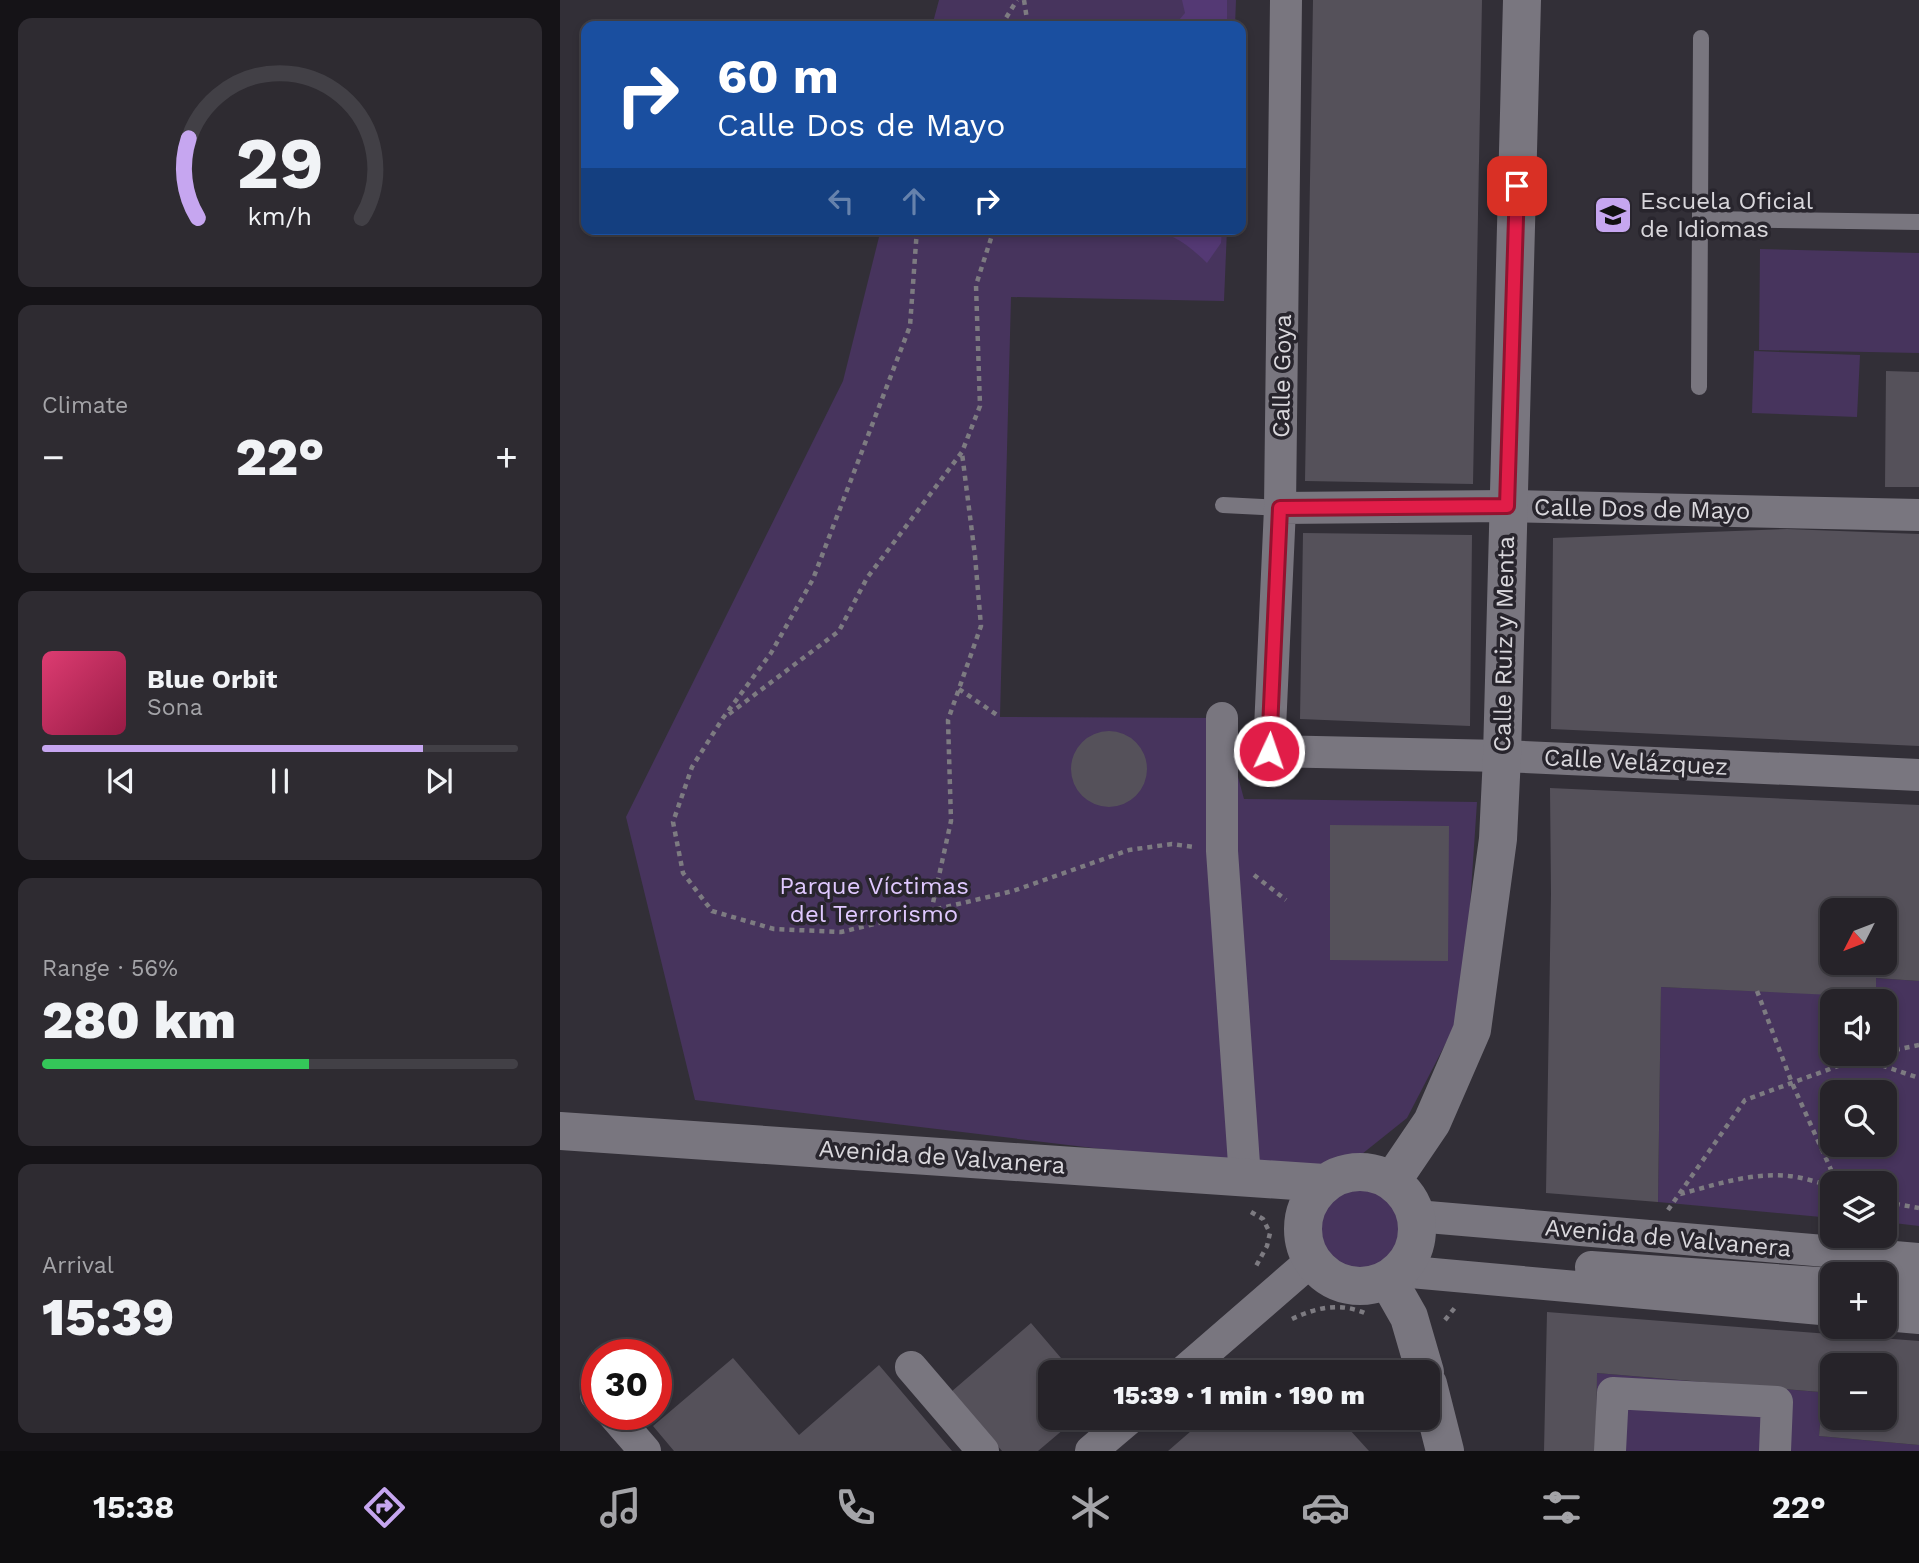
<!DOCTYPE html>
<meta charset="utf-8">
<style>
body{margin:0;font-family:"Work Sans",sans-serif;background:#2e2b31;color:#f1f3f6;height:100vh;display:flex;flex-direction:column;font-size:26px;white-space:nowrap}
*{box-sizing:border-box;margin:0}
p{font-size:23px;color:#a4a4a8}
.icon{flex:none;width:38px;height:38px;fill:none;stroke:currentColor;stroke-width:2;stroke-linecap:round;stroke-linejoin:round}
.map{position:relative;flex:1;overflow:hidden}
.side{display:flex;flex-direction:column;gap:18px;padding:18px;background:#151317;width:560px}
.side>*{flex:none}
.top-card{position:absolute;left:21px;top:21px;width:665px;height:214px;border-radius:14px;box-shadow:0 4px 10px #0003,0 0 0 2px #424046;background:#1a4fa0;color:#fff;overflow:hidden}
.needle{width:46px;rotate:228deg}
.tools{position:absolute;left:1260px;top:898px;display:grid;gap:14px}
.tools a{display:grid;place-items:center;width:77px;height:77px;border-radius:14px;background:#262329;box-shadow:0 4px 10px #0003,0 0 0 2px #424046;font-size:35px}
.speed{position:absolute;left:21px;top:1339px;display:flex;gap:14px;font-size:35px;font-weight:700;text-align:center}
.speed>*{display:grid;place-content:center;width:91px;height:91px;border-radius:50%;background:#262329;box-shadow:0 4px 10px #0003,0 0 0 2px #424046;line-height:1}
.speed .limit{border:10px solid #d22;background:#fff;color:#111}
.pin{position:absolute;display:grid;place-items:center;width:60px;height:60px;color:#fff;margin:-30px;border-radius:14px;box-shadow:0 4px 10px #0006}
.me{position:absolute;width:77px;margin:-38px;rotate:3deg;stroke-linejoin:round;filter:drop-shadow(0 0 5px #0008)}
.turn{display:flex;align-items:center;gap:24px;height:147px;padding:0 21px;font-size:32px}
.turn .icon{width:91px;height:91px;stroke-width:2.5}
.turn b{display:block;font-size:49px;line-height:60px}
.lanes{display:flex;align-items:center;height:66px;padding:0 21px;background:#0003;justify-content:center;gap:35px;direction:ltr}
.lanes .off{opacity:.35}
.big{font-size:52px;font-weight:800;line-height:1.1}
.side .widget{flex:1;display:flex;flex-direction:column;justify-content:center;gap:10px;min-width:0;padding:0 24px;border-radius:14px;background:#2e2b31}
.side .dial{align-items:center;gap:0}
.dial svg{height:182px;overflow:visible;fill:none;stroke:#424046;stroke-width:7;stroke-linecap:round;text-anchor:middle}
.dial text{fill:#f1f3f6;stroke:none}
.song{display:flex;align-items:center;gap:21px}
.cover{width:84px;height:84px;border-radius:10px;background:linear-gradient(135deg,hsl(340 70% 55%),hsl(340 70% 35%))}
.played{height:7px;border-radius:4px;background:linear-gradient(90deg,#c6a6f0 80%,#424046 80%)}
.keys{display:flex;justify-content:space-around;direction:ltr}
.heat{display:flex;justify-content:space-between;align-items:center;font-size:38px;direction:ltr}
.charge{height:10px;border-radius:5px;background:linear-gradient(90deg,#34c759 56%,#424046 0)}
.trip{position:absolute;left:478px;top:1360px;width:402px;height:70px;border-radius:14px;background:#262329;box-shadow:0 4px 10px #0003,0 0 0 2px #424046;font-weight:800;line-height:70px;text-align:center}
.dock{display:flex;height:112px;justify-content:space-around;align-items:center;background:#0f0e10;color:#a4a4a8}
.dock .icon{width:49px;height:49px}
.dock .selected{color:#c6a6f0}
.dock b{font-size:32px;color:#f1f3f6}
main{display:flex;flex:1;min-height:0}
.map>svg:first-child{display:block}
.green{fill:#47345d;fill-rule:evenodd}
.water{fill:#543974}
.building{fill:#55515a;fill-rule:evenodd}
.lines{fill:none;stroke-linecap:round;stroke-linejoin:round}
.path{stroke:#7d7b81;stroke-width:4.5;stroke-dasharray:5 5;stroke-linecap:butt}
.lane{stroke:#79767f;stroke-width:16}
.street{stroke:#79767f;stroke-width:32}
.secondary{stroke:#79767f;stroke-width:38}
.route-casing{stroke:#92132f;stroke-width:18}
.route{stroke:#e11d48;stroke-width:12}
.labels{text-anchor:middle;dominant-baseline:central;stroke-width:7;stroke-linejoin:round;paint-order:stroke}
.poi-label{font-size:24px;fill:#d9d7dc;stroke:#28252d;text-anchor:start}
.street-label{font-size:24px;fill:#d9d7dc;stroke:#28252d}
.park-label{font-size:24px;fill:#dfc8fe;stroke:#28252d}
</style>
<main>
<section class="side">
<div class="widget dial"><svg viewBox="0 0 100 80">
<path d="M14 69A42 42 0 1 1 86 69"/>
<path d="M14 69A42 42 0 0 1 10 34" stroke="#c6a6f0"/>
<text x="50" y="56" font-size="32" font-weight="700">29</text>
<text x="50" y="72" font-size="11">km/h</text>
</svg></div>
<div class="widget"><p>Climate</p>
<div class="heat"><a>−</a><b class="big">22°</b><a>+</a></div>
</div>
<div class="widget">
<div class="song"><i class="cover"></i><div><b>Blue Orbit</b><p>Sona</p></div></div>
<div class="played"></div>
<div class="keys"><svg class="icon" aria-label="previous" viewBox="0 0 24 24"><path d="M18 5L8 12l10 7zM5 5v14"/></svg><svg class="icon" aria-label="pause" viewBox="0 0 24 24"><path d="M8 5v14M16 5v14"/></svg><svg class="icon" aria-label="next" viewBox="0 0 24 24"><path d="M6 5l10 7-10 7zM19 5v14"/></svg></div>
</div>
<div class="widget"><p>Range · 56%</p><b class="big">280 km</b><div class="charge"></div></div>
<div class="widget"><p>Arrival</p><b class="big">15:39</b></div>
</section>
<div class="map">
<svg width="1359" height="1451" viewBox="0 0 1359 1451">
<rect width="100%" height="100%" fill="#322f37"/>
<path class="green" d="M 379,0 L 676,0 L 675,26 L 372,26 Z
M 321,229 L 667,229 L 664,301 L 451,297 L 440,717 L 662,718 L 684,799 L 917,802 L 903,1010 L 847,1118 L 797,1158 L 725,1171 L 135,1100 L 66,817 L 283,381 Z
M 1200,249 L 1359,253 L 1359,353 L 1199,350 Z
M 1194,351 L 1300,355 L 1297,417 L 1192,413 Z
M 1316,978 L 1359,981 L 1359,1226 L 1325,1222 L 1325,1183 L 1272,1183 L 1272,1218 L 1098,1202 L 1101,987 L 1316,996 ZM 1272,1001 L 1325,1001 L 1325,1054 L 1272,1054 ZM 1272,1092 L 1325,1092 L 1325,1144 L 1272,1144 Z
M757 1229a44 44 0 1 1 88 0a44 44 0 1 1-88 0Z
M 1037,1373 L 1259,1392 L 1260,1389 L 1263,1388 L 1259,1436 L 1359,1445 L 1359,1451 L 1036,1451 Z"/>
<path class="water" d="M 622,0 L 667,0 L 667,26 L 614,26 L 625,13 Z
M 565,229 L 662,229 L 661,243 L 647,263 C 620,237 604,227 566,233 Z"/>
<path class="building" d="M 753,0 L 922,0 L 913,484 L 745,481 Z
M 1326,371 L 1359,372 L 1359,487 L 1325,487 Z
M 1227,529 L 1359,534 L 1359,746 L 991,729 L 993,538 Z
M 743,533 L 912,535 L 910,726 L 740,719 Z
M511 769a38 38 0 1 1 76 0a38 38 0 1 1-76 0Z
M 990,788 L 1359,805 L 1359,981 L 1316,978 L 1316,997 L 1101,987 L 1098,1202 L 986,1193 L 991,894 ZM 1272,910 L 1325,910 L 1325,962 L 1272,962 Z
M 770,825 L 889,826 L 888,961 L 770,960 Z
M 987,1312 L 1359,1341 L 1359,1445 L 1259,1436 L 1263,1388 L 1260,1389 L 1260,1392 L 1037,1373 L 1036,1451 L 984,1451 ZM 1272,1365 L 1325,1365 L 1325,1418 L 1272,1418 Z
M 471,1323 L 513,1372 L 490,1372 L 490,1418 L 517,1418 L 478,1451 L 442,1451 L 391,1392 Z
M 173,1358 L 239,1435 L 319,1365 L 392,1451 L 114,1451 L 93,1426 Z
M 646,1418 L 779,1418 L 809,1451 L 608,1451 Z"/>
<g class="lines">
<path class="path" d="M 464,0 L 468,26
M 441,26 L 457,0
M 357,229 L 350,326 L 253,579 L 211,653 L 163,718 L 132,767 L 113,822 L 123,873 L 152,911 L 214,929 L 281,932 L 453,891 L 569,850 L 612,844 L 634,847
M 399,689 L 440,717
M 169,714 L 279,631 L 307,578 L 402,452 L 420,406 L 416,285 L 434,229
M 694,875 L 726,900
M 371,912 L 391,821 L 388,720 L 421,626 L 415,556 L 402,453
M 1197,991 L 1232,1083 L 1277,1183
M 1325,1052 L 1359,1045
M 1300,1058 L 1320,1054
M 1120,1194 C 1155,1185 1192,1172 1229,1176 C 1243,1177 1258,1183 1272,1186
M 1325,1202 L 1359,1208
M 1108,1210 L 1185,1100 L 1300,1058 L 1359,1078
M 691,1212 L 703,1219 L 710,1233 L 707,1246 L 695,1268
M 732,1319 C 757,1307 781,1302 807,1314
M 885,1320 L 897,1305"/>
<path class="lane" d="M 1140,219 L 1359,222
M 1139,387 L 1141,38
M 663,505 L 720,508"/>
<path class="street" d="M 726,0 L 720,508 L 709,751 L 942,756 L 1359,775
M 720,508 L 947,506 L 1359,515
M 662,718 L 662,851 L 685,1178
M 856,1216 L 1359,1259
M 1031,1267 L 1272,1284
M 840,1271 L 1272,1310
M 1325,1288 L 1359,1290
M 1325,1315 L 1359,1318
M 351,1367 L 423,1451
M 623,1372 L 751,1261
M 36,1395 L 37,1395
M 53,1414 L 85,1451
M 531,1451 L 570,1418
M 1050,1451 L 1053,1393 L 1217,1402 L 1215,1451"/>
<path class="secondary" d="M 0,1131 L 764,1183
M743 1229a57 57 0 1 1 114 0a57 57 0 1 1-114 0Z
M 832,1181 L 872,1122 L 912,1030 L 938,839 L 942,756 L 962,0
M 828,1280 L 849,1317 L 865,1372
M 868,1384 L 885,1451"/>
</g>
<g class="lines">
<defs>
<path id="route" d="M 709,751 L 720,508 L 947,506 L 957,186"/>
</defs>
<use href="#route" class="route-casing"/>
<use href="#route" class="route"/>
</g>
<defs>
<symbol id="university-square" viewBox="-11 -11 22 22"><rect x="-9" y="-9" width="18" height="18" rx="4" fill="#c6a6f0" stroke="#28252d"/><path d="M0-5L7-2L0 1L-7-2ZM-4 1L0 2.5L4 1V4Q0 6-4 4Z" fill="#111"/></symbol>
</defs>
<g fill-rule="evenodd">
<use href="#university-square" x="1031" y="193" width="44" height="44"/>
</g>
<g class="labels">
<g class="poi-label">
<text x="1080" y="201">Escuela Oficial<tspan x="1080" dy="28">de Idiomas</tspan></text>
</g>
<g class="street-label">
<text transform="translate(722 376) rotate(-89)">Calle Goya</text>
<text transform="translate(1082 509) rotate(1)">Calle Dos de Mayo</text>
<text transform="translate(944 644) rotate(-89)">Calle Ruiz y Menta</text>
<text transform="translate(1076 762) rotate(3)">Calle Velázquez</text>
<text transform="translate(382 1157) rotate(4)">Avenida de Valvanera</text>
<text transform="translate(1108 1238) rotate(5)">Avenida de Valvanera</text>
</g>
<g class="park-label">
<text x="314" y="886">Parque Víctimas<tspan x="314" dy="28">del Terrorismo</tspan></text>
</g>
</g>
</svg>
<div class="tools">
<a><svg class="needle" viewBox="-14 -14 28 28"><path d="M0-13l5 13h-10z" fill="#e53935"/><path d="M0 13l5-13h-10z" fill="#a4a4a8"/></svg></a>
<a><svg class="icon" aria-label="sound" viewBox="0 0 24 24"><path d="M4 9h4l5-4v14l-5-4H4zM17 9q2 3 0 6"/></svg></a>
<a><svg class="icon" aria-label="search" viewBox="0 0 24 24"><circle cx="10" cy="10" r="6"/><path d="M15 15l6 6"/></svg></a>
<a><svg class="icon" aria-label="layers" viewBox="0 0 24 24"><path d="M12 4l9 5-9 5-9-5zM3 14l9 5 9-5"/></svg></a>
<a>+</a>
<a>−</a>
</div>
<div class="speed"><div class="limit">30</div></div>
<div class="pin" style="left:957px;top:186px;background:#d93025"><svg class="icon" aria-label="arrive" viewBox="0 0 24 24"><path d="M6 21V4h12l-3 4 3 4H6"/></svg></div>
<svg class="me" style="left:709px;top:751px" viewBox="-20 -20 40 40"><circle r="17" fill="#e11d48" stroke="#fff" stroke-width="3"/><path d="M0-11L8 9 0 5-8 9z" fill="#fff"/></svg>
<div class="trip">15:39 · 1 min · 190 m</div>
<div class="top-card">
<div class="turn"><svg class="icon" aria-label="right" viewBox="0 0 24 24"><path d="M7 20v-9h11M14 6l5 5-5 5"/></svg><div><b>60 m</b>Calle Dos de Mayo</div></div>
<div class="lanes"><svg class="icon off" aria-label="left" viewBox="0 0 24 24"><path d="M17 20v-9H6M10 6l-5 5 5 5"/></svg><svg class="icon off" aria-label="ahead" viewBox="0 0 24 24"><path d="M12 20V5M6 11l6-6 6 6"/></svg><svg class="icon" aria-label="right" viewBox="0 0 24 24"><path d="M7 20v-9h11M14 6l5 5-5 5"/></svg></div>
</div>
</div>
</main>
<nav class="dock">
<b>15:38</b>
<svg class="icon selected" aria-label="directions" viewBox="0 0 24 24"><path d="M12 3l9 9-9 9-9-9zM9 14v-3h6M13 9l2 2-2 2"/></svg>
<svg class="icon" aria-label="music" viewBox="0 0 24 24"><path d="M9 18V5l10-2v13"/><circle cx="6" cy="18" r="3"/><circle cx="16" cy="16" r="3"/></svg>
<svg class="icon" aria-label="phone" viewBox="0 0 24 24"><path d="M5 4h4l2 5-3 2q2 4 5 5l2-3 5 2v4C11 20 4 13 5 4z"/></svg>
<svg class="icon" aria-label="climate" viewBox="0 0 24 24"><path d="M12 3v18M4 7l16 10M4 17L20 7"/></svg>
<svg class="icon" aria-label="car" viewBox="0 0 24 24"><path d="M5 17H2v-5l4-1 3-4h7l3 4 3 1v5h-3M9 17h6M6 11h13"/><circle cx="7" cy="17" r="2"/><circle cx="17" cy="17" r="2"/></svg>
<svg class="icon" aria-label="filters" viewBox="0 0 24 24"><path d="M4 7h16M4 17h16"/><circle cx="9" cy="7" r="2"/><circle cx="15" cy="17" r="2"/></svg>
<b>22°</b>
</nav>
